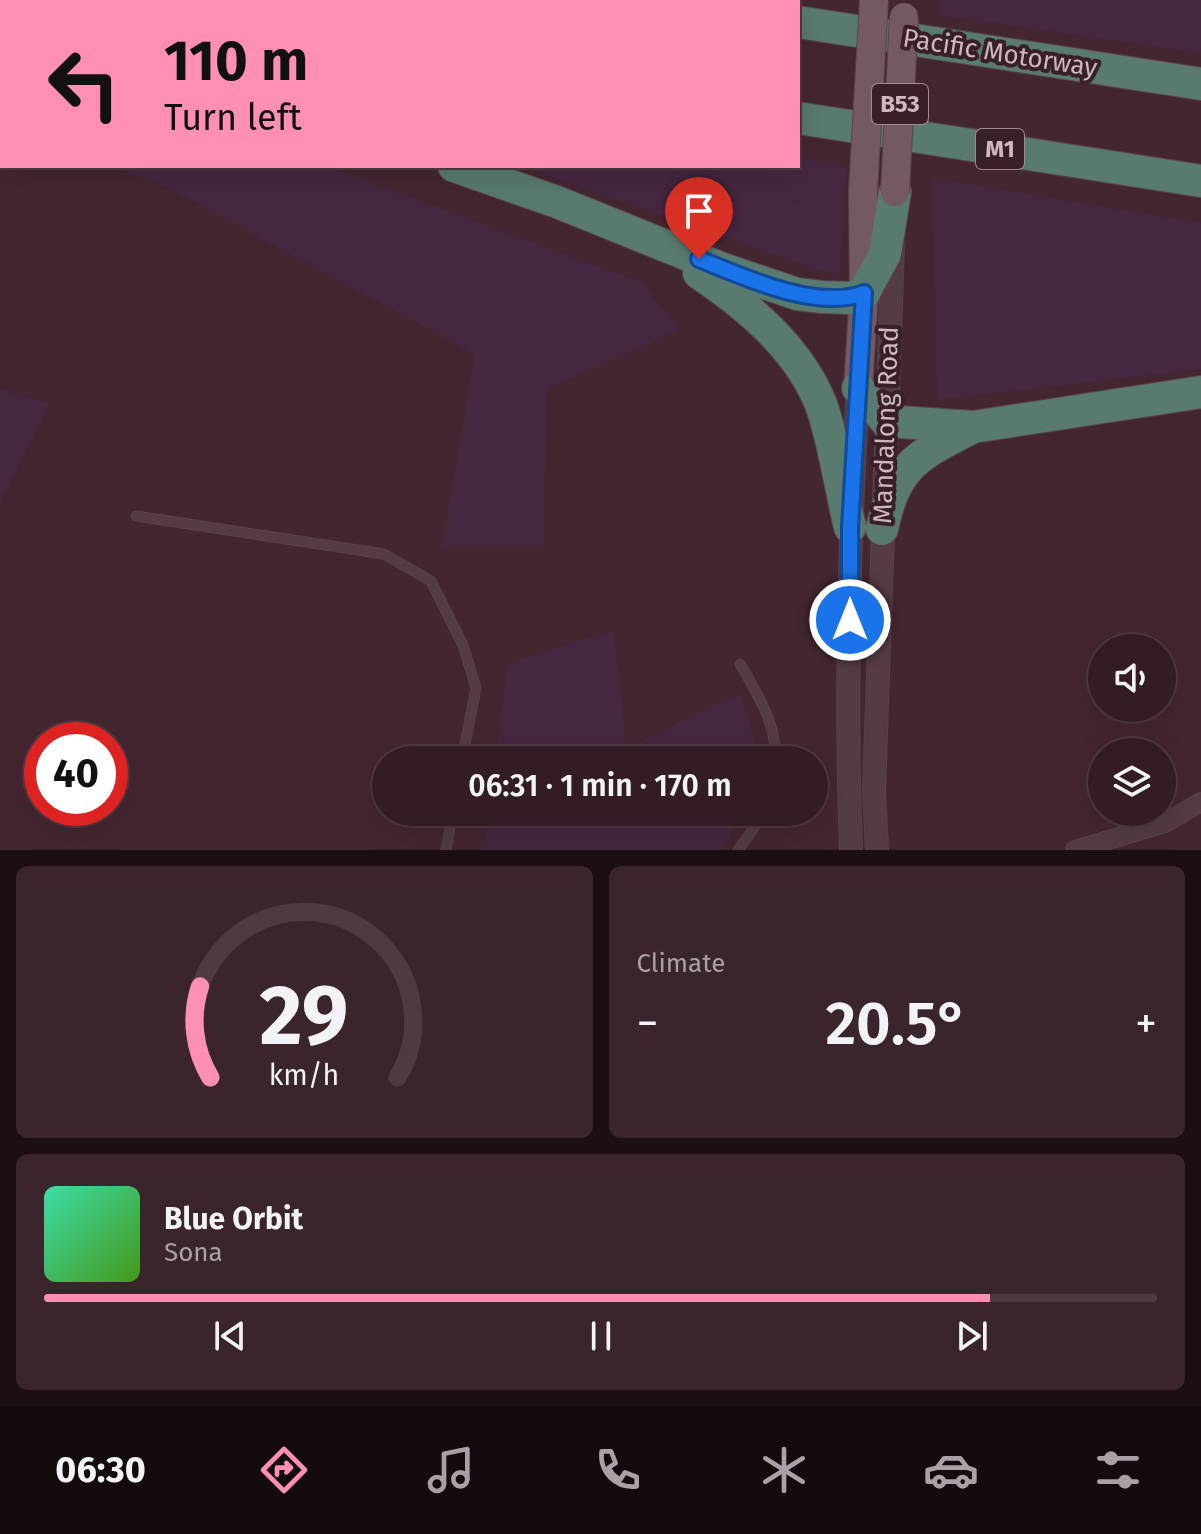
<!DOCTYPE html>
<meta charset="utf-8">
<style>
body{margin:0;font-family:"Fira Sans",sans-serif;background:#3b252d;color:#f1f3f6;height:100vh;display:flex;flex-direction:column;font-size:30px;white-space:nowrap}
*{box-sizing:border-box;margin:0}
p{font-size:26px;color:#a9a1a7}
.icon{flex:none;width:44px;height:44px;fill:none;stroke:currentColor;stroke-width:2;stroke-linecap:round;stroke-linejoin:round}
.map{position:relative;height:850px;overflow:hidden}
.details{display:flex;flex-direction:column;gap:16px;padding:16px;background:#1c0f14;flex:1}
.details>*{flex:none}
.banner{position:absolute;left:0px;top:0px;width:800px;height:168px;box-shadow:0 8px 32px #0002,0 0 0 2px #4e3a42;background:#fc8fb2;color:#111;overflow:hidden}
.controls{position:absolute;left:1088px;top:634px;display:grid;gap:16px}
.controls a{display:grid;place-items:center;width:88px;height:88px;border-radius:50%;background:#331c25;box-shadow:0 8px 32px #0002,0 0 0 2px #4e3a42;font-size:40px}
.speed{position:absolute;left:24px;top:722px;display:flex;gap:16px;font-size:40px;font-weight:700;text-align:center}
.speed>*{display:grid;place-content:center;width:104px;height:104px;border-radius:50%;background:#331c25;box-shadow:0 8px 32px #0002,0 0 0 2px #4e3a42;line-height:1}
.speed .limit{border:12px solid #d22;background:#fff;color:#111}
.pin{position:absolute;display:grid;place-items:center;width:68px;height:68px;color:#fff;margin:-82px -34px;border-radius:50% 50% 50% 0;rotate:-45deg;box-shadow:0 0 8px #0007}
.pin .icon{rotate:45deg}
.me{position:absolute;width:88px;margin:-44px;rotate:0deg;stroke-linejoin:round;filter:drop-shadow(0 0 6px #0008)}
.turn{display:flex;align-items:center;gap:28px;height:168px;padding:0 32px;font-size:36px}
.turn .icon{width:104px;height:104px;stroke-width:2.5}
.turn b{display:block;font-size:56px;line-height:68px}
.big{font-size:60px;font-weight:600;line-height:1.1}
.details .card{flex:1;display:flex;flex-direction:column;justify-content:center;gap:12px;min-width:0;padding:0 28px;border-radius:12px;background:#3b252d}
.details .dial{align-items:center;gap:0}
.dial svg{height:208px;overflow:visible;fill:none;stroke:#4e3a42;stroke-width:7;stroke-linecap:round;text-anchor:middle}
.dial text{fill:#f1f3f6;stroke:none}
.song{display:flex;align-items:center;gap:24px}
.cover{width:96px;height:96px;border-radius:12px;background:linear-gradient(135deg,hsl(160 70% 55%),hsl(100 70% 35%))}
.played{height:8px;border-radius:4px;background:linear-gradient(90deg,#fc8fb2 85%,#4e3a42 85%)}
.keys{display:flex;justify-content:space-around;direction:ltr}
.heat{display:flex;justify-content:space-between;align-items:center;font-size:44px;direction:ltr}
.details .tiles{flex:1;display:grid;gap:16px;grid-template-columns:1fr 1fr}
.card:last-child{grid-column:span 2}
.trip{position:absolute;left:372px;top:746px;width:456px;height:80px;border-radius:40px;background:#331c25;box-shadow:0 8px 32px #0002,0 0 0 2px #4e3a42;font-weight:600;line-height:80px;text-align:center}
.tab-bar{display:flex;height:128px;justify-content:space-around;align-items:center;background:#140b0f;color:#a9a1a7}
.tab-bar .icon{width:56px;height:56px}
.tab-bar .on{color:#fc8fb2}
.tab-bar b{font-size:36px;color:#f1f3f6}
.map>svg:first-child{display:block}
.green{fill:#452840}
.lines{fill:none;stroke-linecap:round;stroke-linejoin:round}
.service-casing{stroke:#5a424a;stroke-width:11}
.minor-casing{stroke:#5a424a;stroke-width:20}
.tertiary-casing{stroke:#5a424a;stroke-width:24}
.primary-casing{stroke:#5a424a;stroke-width:30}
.motorway-casing{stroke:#5b434c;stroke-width:34}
.service{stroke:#543b44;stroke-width:9}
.minor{stroke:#543b44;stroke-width:18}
.tertiary{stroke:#543b44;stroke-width:22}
.primary{stroke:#745963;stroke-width:28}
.motorway{stroke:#587a6f;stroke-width:32}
.primary-bridge-casing{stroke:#5a424a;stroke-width:30;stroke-linecap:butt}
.primary-bridge{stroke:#745963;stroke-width:28}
.route-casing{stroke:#114b97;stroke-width:20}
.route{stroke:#1a73e8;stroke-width:14}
.labels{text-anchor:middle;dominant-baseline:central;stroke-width:8;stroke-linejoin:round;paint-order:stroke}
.shield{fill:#391f29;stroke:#a18a92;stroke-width:2}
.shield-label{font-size:24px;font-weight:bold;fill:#cdb8bf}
.street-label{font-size:26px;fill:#cdb8bf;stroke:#391f29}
</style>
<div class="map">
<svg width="1201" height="850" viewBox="0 0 1201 850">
<rect width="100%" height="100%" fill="#442631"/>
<path class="green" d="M 940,0 L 1201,0 L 1201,53 L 940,15 Z
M 798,158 L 846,166 L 839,277 L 520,166 L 798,166 Z
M 101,166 L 325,166 L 641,282 L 680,330 L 546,390 L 544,547 L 442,547 L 475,354 L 154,180 Z
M 933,178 L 1201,223 L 1201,369 L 937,400 Z
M 0,389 L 49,404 L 0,504 Z
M 613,630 L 627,748 L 739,693 L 762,760 L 496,760 L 508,663 Z
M 489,812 L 745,812 L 721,850 L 484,850 Z"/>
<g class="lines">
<defs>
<path id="service" d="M 136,516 L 384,554 L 431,581 L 463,645 L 476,688 L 462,760
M 740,664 C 756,692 779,726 774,760
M 446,850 L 453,812
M 738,850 L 752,831 L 762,812"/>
<path id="minor" d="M 1075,850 L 1165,823 L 1201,802"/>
<path id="tertiary" d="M 851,850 C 845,696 849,542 858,388
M 877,850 L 874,791 L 893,245"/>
<path id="primary" d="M 858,388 L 864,293 L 863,191"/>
<path id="motorway" d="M 38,0 L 51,2
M 652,0 L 666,2
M 798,22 L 1201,84
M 0,31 L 2,31
M 798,118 L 1201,181
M 454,166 L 557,202 L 723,269 L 797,294 L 822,297 L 851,298 L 864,293 L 885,254 L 895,192
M 699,273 C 749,307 800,349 822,407 C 834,442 841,491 850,527
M 858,388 L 886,421 L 973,427 L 1201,392
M 882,529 C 896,464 917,456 973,427"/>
</defs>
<use href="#service" class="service-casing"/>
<use href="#minor" class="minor-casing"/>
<use href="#tertiary" class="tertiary-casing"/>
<use href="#primary" class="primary-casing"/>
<use href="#motorway" class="motorway-casing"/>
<use href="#service" class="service"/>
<use href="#minor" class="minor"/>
<use href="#tertiary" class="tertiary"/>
<use href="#primary" class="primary"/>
<use href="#motorway" class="motorway"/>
<defs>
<path id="primary-bridge" d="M 863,191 L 874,0
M 895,192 L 904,17"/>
</defs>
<use href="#primary-bridge" class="primary-bridge-casing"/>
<use href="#primary-bridge" class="primary-bridge"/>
</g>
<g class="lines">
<defs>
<path id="route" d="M 699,259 C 743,277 817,311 864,293 L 850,527 L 850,620"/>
</defs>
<use href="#route" class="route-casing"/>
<use href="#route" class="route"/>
</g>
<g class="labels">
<g class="shield">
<rect x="872" y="84" width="56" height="40" rx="6"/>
<rect x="976" y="129" width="48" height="40" rx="6"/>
</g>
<g class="shield-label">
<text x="900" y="104">B53</text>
<text x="1000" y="149">M1</text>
</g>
<g class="street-label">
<text transform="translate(1000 53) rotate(9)">Pacific Motorway</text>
<text transform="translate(886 425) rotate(-88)">Mandalong Road</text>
</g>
</g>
</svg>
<div class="controls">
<a><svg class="icon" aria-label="sound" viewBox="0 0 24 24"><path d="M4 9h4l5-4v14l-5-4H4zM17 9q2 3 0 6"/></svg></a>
<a><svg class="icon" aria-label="layers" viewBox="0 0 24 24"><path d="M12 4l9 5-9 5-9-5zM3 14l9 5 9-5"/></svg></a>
</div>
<div class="speed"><div class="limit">40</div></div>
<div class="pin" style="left:699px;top:259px;background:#d93025"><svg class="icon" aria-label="arrive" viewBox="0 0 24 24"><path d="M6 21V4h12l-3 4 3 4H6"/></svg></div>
<svg class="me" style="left:850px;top:620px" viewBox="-20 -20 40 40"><circle r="17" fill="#1a73e8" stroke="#fff" stroke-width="3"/><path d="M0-11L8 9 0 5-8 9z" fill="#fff"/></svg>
<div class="trip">06:31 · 1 min · 170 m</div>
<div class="banner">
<div class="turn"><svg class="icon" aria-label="left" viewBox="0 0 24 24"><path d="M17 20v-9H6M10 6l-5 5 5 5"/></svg><div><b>110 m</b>Turn left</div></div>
</div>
</div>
<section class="details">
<div class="tiles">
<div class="card dial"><svg viewBox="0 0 100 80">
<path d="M14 69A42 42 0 1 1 86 69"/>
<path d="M14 69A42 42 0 0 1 10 34" stroke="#fc8fb2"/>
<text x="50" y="56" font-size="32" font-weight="700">29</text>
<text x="50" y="72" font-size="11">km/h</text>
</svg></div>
<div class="card"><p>Climate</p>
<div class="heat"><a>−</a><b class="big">20.5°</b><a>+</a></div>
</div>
<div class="card">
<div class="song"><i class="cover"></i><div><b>Blue Orbit</b><p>Sona</p></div></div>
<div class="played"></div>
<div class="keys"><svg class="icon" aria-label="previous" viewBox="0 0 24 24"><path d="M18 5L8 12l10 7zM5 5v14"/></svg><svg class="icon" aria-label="pause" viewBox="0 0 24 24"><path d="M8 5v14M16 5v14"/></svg><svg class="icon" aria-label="next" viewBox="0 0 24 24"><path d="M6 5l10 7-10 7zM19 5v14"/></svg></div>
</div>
</div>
</section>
<nav class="tab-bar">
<b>06:30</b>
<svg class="icon on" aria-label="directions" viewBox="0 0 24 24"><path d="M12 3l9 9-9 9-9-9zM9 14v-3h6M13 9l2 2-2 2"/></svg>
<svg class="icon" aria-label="music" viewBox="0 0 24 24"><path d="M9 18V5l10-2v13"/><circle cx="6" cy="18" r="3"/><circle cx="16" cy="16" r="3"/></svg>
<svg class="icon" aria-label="phone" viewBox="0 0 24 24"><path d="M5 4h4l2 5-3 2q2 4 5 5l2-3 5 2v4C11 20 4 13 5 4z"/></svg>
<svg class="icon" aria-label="climate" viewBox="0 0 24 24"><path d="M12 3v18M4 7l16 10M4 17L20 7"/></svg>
<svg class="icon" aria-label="car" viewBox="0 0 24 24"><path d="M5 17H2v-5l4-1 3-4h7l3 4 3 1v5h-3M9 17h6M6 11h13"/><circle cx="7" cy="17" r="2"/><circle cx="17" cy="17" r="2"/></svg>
<svg class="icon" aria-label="filters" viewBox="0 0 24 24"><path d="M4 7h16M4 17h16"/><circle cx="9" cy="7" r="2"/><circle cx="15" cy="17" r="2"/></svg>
</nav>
